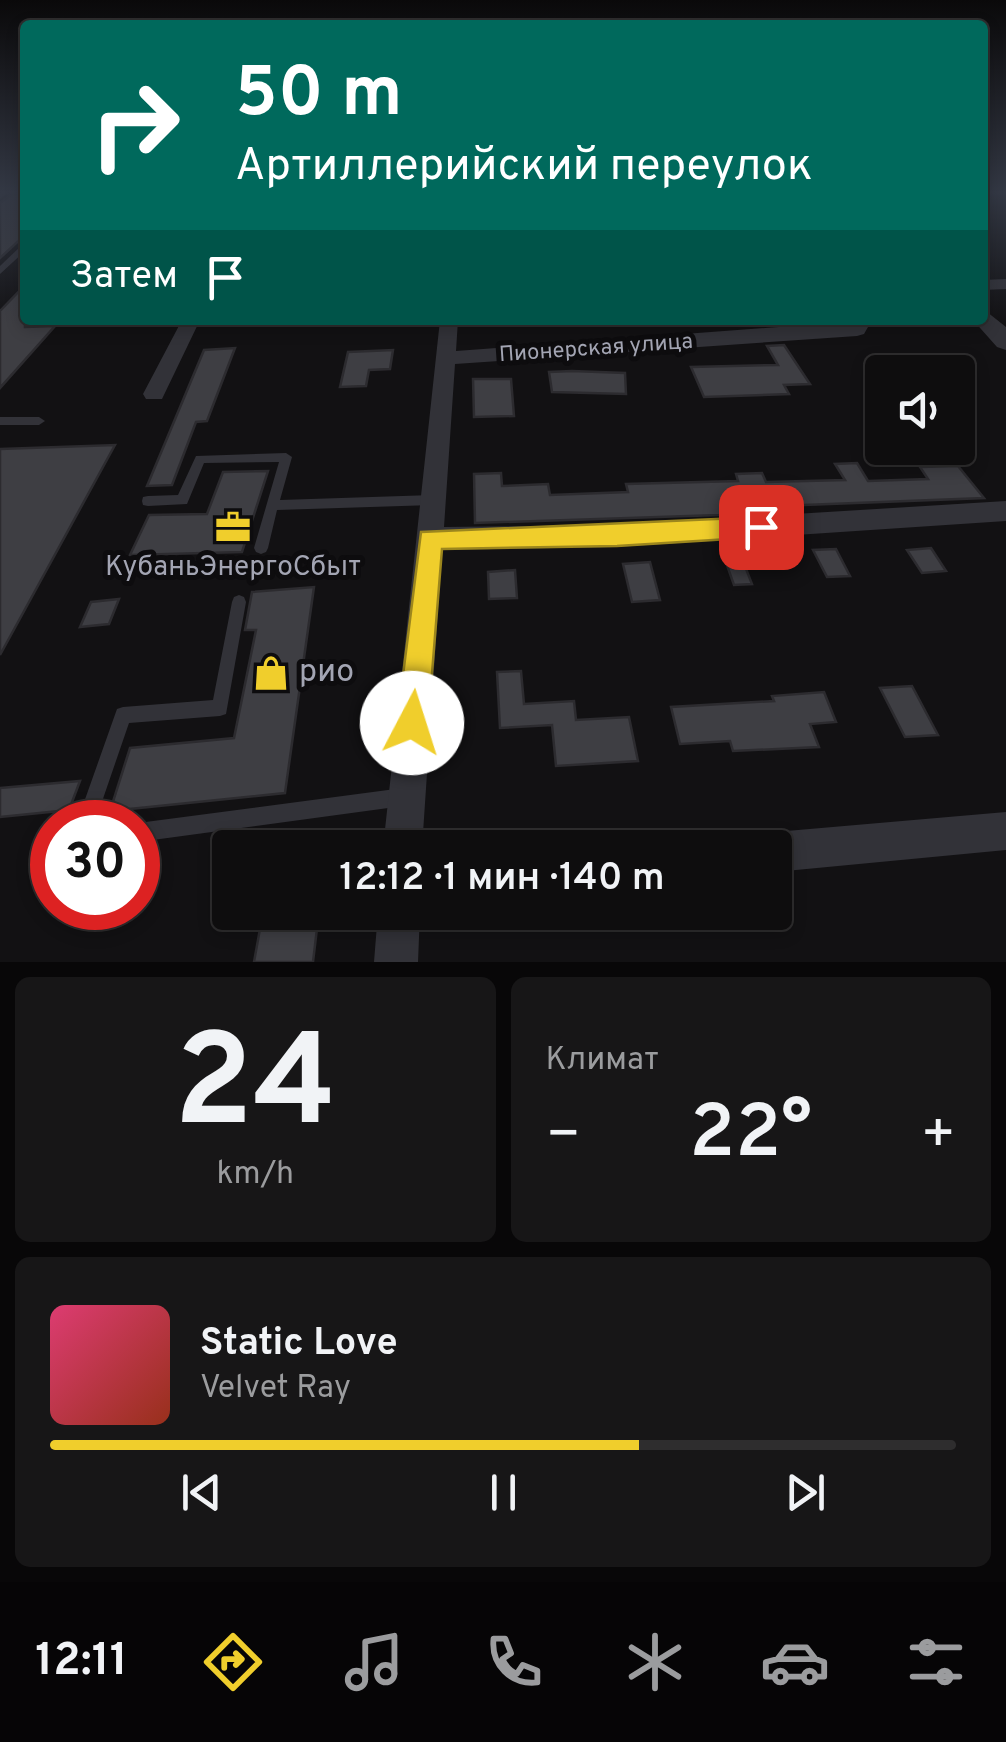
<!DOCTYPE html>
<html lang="ru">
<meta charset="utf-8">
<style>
body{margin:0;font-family:Overpass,sans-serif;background:#171617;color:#f1f3f6;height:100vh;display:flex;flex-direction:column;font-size:38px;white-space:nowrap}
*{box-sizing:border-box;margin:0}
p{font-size:32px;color:#9b9c9e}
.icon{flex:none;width:55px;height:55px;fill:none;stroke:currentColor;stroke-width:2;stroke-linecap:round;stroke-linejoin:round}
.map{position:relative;height:962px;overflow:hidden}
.drawer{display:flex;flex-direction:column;gap:15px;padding:15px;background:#080708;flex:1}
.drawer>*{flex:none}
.top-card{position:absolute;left:20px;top:20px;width:968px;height:305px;border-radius:10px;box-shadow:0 5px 15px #0003,0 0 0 2px #2e2d2e;background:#00695c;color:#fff;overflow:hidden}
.fabs{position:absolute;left:865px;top:355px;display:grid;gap:20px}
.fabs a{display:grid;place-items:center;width:110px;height:110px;border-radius:10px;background:#0e0d0e;box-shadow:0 5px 15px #0003,0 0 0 2px #2e2d2e;font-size:50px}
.speed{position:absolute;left:30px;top:800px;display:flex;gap:20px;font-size:50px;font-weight:700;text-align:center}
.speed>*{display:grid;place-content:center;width:130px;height:130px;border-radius:50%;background:#0e0d0e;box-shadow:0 5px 15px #0003,0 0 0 2px #2e2d2e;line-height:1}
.speed .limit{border:15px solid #d22;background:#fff;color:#111}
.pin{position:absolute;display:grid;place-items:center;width:85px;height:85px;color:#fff;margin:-42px;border-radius:20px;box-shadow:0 5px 15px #0006}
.me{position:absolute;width:110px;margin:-55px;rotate:5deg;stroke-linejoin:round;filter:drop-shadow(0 0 8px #0008)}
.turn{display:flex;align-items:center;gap:35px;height:210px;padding:0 50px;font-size:45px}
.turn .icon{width:130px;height:130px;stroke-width:2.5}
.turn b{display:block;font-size:70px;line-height:85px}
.then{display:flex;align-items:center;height:95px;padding:0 50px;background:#0003;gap:20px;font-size:38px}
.big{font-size:75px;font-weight:600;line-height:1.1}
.drawer .card{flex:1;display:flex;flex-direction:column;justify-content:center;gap:15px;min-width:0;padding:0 35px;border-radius:15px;background:#171617}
.drawer .dial{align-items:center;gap:0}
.dial b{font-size:130px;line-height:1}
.song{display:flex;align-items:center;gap:30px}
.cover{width:120px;height:120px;border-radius:15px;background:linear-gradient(135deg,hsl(340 70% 55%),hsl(10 70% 35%))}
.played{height:10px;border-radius:5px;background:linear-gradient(90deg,#f0ce2c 65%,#2e2d2e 65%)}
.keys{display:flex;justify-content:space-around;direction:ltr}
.heat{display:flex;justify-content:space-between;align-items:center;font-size:55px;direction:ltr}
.drawer .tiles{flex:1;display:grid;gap:15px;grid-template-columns:1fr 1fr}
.card:last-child{grid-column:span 2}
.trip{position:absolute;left:212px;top:830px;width:580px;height:100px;border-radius:10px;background:#0e0d0e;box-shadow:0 5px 15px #0003,0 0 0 2px #2e2d2e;font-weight:600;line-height:100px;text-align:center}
.tab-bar{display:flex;height:160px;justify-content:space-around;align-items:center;background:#060506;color:#9b9c9e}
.tab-bar .icon{width:70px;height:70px}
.tab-bar .active{color:#f0ce2c}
.tab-bar b{font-size:45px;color:#f1f3f6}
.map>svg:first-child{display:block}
.building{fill:#3e3e43;stroke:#2c2b2f;stroke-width:2.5}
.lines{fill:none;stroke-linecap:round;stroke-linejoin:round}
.service{fill:#323238;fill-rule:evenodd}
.minor{fill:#323238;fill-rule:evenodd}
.tertiary{fill:#323238;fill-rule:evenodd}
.route{fill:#f0ce2c;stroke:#9c861d;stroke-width:2.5}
.labels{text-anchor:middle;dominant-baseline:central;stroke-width:10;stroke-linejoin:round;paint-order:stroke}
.far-street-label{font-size:22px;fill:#a3a5b3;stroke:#0d0c0e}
.poi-label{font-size:28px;fill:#a3a5b3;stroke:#0d0c0e}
.near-poi-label{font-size:32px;fill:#a3a5b3;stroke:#0d0c0e;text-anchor:start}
</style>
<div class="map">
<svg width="1006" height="962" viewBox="0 0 1006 962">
<rect width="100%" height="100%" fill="#121113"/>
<path class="building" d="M 25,194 L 25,235 L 0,258 L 0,203 L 11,195 Z
M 25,285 L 25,327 L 55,326 L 0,388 L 0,311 Z
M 784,345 L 810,384 L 784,385 L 789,394 L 704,397 L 691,367 L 778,365 L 767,346 Z
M 235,348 L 207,421 L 196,422 L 172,485 L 147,486 L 204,350 Z
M 393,350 L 390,369 L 369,370 L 366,386 L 340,387 L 348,352 Z
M 572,371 L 625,373 L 626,394 L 552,392 L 549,372 Z
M 473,379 L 511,379 L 514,416 L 474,417 Z
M 115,445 L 0,655 L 0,449 Z
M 857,463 L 868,481 L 928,479 L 920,467 L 958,466 L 984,498 L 778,506 L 719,515 L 475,523 L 474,474 L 501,473 L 502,486 L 548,484 L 550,495 L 628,492 L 626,484 L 738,481 L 736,474 L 762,473 L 766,482 L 845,480 L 835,464 Z
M 268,471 L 242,552 L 130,555 L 149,515 L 207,514 L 223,472 Z
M 931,548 L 946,571 L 922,573 L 907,550 Z
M 836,549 L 850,576 L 827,577 L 813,550 Z
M 741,556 L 752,584 L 734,585 L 724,557 Z
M 650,562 L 660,600 L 632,602 L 623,564 Z
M 515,570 L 517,598 L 489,599 L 488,572 Z
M 314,587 L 285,793 L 110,811 L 130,748 L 234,738 L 256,630 L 245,630 L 252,592 Z
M 119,599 L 109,624 L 80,627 L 91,602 Z
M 521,671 L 524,704 L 574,701 L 576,720 L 629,717 L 638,761 L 556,766 L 552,725 L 500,728 L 497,672 Z
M 912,686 L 938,735 L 905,737 L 880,688 Z
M 824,692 L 836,722 L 810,724 L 819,747 L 733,751 L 730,741 L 680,744 L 671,707 L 774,701 L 772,696 Z
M 80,781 L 69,810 L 0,817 L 0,788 Z
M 263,912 L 319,912 L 313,962 L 254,962 Z"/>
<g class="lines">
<path class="service" d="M 2,191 L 9,191 L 0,199 L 0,193 Z
M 22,245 L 25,245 L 25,251 L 0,274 L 0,266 Z
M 0,417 L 39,417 L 45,421 L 39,425 L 0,425 Z
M 286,453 L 292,457 L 280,500 L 433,495 L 438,496 L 439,500 L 438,504 L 433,505 L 277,510 L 268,548 L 266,552 L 261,554 L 256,552 L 254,548 L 279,462 L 204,463 L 187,504 L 148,506 L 143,505 L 142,501 L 143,497 L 148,496 L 178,495 L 196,456 Z
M 239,595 L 244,597 L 246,602 L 226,714 L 220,716 L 129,723 L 95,822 L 77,822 L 117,709 L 123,707 L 213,700 L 232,602 L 234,597 Z
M 403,788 L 410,790 L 412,797 L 410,804 L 403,806 L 138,842 L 138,823 Z"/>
<path class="minor" d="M 1006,279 L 1006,289 L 982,290 L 982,280 Z
M 182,320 L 200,320 L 162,399 L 146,399 L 143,394 Z
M 440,320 L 458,320 L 456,351 L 872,320 L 864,334 L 857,336 L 455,364 L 444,527 L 617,525 L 1006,501 L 1006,521 L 617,547 L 442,550 L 422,848 L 383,848 Z
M 1006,812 L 1006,850 L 775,872 L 775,848 L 757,848 L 761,838 L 775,832 Z
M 378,912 L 420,912 L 418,962 L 374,962 Z"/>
<path class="tertiary" d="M 982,308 L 1006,327 L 1006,350 L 997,347 L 973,320 L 982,320 Z"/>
</g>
<linearGradient id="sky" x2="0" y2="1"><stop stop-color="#0a090a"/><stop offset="0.59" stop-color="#333844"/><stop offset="1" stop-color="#333844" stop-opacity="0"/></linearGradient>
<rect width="1006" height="326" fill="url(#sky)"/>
<path class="route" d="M 761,517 L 773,527 L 761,537 L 617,546 L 442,549 L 428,723 L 424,734 L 412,739 L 401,734 L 397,723 L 421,532 Z"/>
<defs>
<symbol id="office-bare" viewBox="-9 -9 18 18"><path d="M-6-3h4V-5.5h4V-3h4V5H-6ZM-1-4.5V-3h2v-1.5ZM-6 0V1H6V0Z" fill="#f0ce2c" stroke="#0d0c0e" stroke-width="2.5" paint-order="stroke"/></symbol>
<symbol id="shop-bare" viewBox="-9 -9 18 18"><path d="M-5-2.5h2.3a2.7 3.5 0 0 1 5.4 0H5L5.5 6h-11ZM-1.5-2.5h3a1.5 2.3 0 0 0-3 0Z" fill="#f0ce2c" stroke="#0d0c0e" stroke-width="2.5" paint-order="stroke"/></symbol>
</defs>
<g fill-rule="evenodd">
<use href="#office-bare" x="208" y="502" width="50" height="50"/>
<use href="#shop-bare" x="246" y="648" width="50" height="50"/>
</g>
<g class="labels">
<g class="far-street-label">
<text transform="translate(596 349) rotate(-4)">Пионерская улица</text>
</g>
<g class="poi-label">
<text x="233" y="568">КубаньЭнергоСбыт</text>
</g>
<g class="near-poi-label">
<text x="299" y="673">рио</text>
</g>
</g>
</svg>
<div class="fabs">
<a><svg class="icon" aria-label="sound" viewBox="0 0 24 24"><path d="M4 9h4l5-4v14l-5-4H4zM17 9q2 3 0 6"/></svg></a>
</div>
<div class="speed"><div class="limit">30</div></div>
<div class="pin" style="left:761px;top:527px;background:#d93025"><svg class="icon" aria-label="arrive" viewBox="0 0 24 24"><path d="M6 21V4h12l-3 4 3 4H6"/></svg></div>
<svg class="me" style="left:412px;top:723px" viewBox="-20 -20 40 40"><circle r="19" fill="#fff"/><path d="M0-13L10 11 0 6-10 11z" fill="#f0ce2c"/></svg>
<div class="trip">12:12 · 1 мин · 140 m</div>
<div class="top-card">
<div class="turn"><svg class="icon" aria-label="right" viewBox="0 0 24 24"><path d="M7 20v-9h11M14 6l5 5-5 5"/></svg><div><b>50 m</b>Артиллерийский переулок</div></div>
<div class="then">Затем<svg class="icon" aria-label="arrive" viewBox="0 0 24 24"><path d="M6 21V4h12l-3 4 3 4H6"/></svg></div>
</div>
</div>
<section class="drawer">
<div class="tiles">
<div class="card dial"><b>24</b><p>km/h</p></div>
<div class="card"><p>Климат</p>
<div class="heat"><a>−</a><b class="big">22°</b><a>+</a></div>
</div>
<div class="card">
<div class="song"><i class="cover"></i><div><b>Static Love</b><p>Velvet Ray</p></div></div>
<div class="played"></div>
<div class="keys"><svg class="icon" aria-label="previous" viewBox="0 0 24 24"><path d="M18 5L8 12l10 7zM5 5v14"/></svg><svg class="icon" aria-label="pause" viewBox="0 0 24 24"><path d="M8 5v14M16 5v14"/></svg><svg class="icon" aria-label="next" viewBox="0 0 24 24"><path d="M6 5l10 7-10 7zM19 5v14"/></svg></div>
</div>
</div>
</section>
<nav class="tab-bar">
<b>12:11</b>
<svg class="icon active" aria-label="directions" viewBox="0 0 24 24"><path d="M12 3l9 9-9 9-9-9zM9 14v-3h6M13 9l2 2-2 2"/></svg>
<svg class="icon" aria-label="music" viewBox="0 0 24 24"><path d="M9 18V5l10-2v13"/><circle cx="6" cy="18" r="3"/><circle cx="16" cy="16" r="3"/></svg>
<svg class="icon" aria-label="phone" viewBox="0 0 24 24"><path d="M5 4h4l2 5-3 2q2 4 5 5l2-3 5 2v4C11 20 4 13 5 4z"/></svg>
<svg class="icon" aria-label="climate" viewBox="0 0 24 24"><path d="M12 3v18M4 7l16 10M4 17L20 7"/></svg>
<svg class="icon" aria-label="car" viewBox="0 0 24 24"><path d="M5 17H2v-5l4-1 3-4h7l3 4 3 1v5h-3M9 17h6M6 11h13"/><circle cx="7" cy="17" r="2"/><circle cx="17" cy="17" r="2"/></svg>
<svg class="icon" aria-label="filters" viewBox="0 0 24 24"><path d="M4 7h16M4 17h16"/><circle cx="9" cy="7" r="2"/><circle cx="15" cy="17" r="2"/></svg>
</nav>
